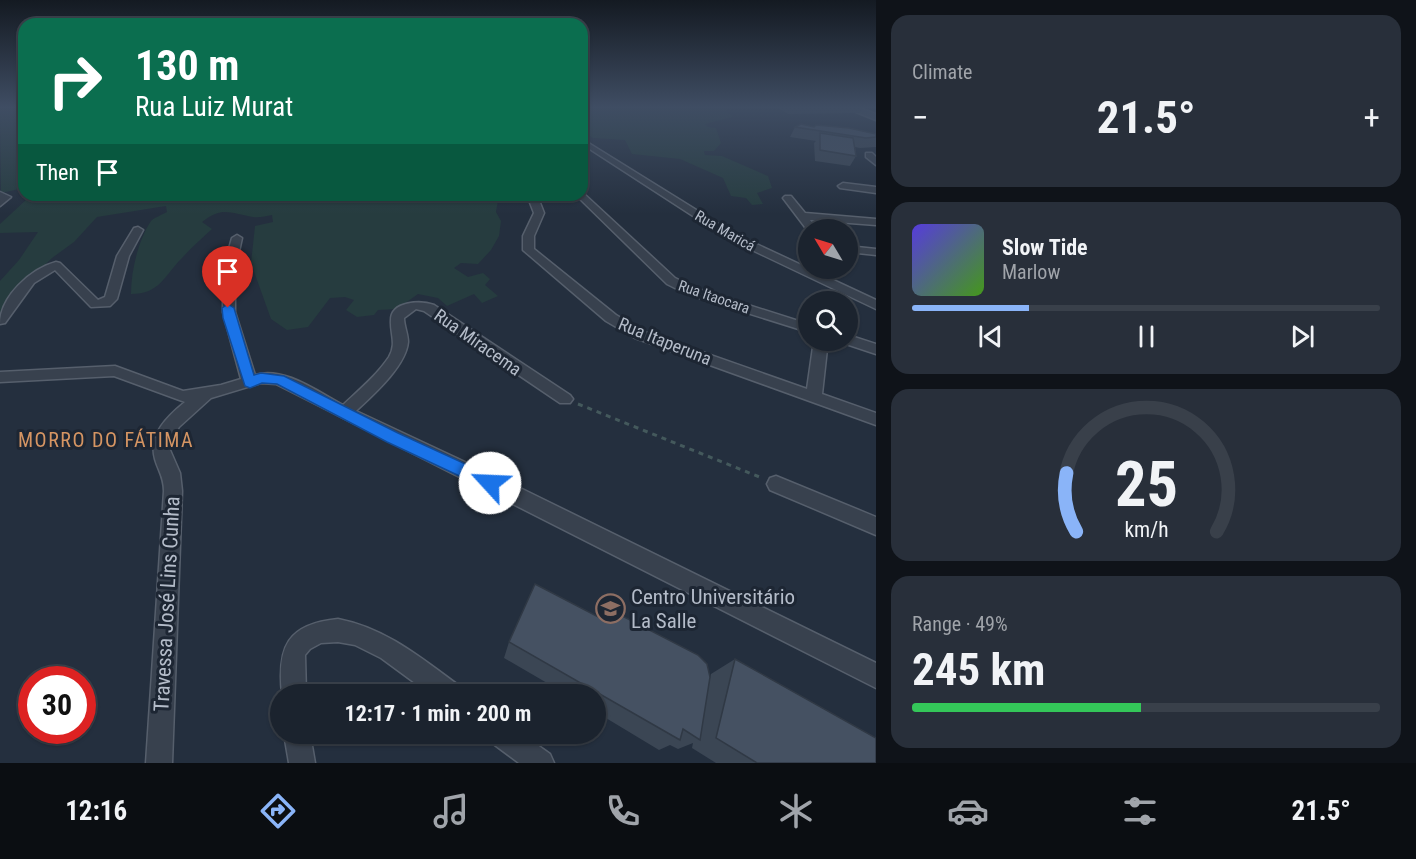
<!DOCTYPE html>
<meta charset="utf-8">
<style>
body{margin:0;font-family:"Roboto Condensed",sans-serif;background:#282f3a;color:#f1f3f6;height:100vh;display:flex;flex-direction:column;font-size:22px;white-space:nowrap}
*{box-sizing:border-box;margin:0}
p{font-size:20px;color:#a0a4aa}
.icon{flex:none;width:33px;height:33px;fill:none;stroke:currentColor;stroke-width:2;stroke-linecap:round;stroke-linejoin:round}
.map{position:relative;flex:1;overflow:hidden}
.details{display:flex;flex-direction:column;gap:15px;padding:15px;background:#0f1319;width:540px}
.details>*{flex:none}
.top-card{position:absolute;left:18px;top:18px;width:570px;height:183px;border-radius:18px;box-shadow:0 2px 4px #0004,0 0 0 2px #39404a;background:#0b6e4f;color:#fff;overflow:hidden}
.needle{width:39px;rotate:308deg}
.buttons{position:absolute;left:798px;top:219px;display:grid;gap:12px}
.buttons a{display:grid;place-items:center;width:60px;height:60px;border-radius:50%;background:#1b232e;box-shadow:0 2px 4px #0004,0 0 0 2px #39404a;font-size:30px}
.speed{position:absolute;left:18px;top:666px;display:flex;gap:12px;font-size:30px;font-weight:700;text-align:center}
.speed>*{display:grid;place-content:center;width:78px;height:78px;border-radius:50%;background:#1b232e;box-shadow:0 2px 4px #0004,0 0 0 2px #39404a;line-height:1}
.speed .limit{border:9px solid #d22;background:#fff;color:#111}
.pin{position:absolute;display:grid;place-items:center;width:51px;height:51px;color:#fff;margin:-62px -26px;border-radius:50% 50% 50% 0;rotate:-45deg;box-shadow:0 0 6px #0007}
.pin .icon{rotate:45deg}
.me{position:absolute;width:66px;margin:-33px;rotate:295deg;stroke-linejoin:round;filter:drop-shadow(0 0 4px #0008)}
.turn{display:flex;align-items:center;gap:21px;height:126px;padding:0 18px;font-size:27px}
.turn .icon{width:78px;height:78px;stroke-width:2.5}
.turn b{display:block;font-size:42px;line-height:51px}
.then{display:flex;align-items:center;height:57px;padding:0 18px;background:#0003;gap:12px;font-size:22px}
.big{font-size:45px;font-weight:700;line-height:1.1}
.details .card{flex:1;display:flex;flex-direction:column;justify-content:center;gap:9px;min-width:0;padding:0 21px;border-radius:18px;background:#282f3a}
.details .dial{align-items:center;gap:0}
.dial svg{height:156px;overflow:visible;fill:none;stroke:#39404a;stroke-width:7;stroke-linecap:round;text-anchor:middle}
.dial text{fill:#f1f3f6;stroke:none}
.song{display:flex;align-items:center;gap:18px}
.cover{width:72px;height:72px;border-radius:9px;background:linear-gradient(135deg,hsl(250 70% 55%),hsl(100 70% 35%))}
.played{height:6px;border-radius:3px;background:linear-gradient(90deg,#8ab4f8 25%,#39404a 25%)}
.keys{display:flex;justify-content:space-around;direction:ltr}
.heat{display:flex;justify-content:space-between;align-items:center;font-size:33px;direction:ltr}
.charge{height:9px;border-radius:4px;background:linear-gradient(90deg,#34c759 49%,#39404a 0)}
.trip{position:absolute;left:270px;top:684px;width:336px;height:60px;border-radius:30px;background:#1b232e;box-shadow:0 2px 4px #0004,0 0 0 2px #39404a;font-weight:700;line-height:60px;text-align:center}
.tab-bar{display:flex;height:96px;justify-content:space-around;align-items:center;background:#0b0e12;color:#a0a4aa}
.tab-bar .icon{width:42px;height:42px}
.tab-bar .selected{color:#8ab4f8}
.tab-bar b{font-size:27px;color:#f1f3f6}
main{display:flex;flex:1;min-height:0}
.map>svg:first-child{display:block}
.green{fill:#263c3f}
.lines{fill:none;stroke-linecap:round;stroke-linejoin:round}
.minor-casing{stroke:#565f6c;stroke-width:3}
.secondary-casing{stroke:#565f6c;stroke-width:3}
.path{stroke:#44595c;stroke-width:3;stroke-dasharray:5 5;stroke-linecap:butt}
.minor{fill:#38414e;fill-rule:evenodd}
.secondary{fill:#465061;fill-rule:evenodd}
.wall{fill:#3b4654}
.building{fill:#455162;stroke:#303945;stroke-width:1.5}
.route{fill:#1a73e8;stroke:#114b97;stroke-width:1.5}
.labels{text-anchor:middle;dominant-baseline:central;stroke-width:6;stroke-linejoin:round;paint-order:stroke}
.far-street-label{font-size:15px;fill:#b4bcc9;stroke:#1d2633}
.street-label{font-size:18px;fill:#b4bcc9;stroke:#1d2633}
.neighbourhood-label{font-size:20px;letter-spacing:1.5px;fill:#d59563;stroke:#1d2633}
.near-poi-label{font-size:21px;fill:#b4bcc9;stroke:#1d2633;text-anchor:start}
.near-street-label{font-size:21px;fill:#b4bcc9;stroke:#1d2633}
</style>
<main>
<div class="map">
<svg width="876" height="763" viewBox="0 0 876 763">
<rect width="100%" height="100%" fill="#242f3e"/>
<path class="green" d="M 0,107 L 24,107 L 24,188 L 1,193 Z
M 582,107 L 722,107 L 733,117 L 705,124 L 708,127 L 716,128 L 721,143 L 714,151 L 704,151 L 705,155 L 722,156 L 768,176 L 772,188 L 757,193 L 763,204 L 752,205 L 746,198 L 731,196 L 723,178 L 680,159 L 632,154 L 625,140 L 593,138 L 582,131 Z
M 51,195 L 499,195 L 496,212 L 501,221 L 499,236 L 491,250 L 478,264 L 461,263 L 454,268 L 468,277 L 483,273 L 490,279 L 485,285 L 498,296 L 482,303 L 474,294 L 447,306 L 438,298 L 418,294 L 397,309 L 378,310 L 374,315 L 357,317 L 346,310 L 354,300 L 345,297 L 330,298 L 308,327 L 287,330 L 271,319 L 251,263 L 255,226 L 273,222 L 272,215 C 266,216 259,218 253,217 C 230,213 222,206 202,222 L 212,229 C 202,238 191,248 182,258 C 164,276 160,294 131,294 C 131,271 138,241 151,221 C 155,217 162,215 167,212 L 166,206 L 97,217 L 74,242 L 52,258 L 12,297 L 0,320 L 0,281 L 19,260 L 38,232 L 0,233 L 0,224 L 27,199 Z"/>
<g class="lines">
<defs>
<path id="minor" d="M 582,139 L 735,234 L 876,300 L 876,309 L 727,238 L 582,144 Z
M 866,153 L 872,153 L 876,157 L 876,165 L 866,157 Z
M 843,183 L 876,187 L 876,193 L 840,188 L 838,186 Z
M 0,192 L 11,197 L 0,206 Z
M 582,192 L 675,278 L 695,288 L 808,324 L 808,332 L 687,294 L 667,284 L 578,197 L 576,195 L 582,195 Z
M 527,195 L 537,195 L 544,213 L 534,236 L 534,249 L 616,315 L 645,332 L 807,389 L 814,340 L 828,340 L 822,394 L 876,413 L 876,425 L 635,338 L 606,321 L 523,250 L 523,236 L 534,213 Z
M 785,196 L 791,196 L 805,213 L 876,219 L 876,225 L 810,220 L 818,230 L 808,231 L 783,198 Z
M 138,227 L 143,230 L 129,256 L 117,299 L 110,306 L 91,307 L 55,270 L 34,283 L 5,323 L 0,324 C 0,297 30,269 56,262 L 60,263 L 98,300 L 105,297 L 117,256 L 134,228 Z
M 237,235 L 242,238 L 235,270 L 235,312 L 255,375 C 284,366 318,392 343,405 C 359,390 377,375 389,357 C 397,343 390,334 391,320 C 391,301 421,300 434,305 L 570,395 L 573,399 L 570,403 L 560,403 L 424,311 L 416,309 L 404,318 C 404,326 408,334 408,342 C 406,366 373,395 356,411 L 516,486 L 876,663 L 876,688 L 276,384 L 261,383 L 211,398 L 179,427 L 171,440 L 170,450 L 180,473 L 182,491 L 172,763 L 146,763 L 164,491 C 164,477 158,470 155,459 C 148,434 168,416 185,402 L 114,376 L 0,382 L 0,372 L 115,366 L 183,391 L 221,385 L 241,379 L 223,312 L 223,270 L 232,238 Z
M 848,246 L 876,249 L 876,255 L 848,252 Z
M 848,335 L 876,344 L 876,354 L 843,343 L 841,340 L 848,340 Z
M 776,476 L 876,517 L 876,535 L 770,490 L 767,484 L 770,478 Z
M 338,619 C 385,628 420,657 458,685 L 461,694 L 430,694 L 381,658 L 355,645 L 338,642 L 321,643 L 310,649 L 305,655 L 306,694 L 282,694 C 277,647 287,624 338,619 Z
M 284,734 L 310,734 L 315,763 L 289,763 Z
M 488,734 L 522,734 L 550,754 L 554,763 L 519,763 L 492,743 Z"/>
<path id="secondary" d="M 844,107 L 857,107 L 876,114 L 876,120 Z"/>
</defs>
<use href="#minor" class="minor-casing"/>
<use href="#secondary" class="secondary-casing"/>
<path class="path" d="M 578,404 L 762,478"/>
<use href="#minor" class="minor"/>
<use href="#secondary" class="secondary"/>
</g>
<path class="wall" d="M 777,107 L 863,107 L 860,113 L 788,114 Z
M 795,127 L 814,127 L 876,134 L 876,147 L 860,148 L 855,147 L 856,156 L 850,166 L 815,161 L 814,143 L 816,141 L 790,137 Z
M 605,607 L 709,684 L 711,674 L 735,659 L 876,763 L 716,763 L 692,748 L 693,743 L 678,749 L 670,745 L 659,750 L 596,712 L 596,694 L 566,694 L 504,658 L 509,642 L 598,617 Z"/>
<path class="building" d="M 801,124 L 814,127 L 816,125 L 849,128 L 876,134 L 876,137 L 866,138 L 795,127 Z
M 820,133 L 853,138 L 856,156 L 820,150 Z
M 535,584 L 602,619 L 605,607 L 698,655 L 707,664 L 710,677 L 700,740 L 683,729 L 680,740 L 509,642 Z
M 735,659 L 876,738 L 876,763 L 757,763 L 716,738 Z"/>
<linearGradient id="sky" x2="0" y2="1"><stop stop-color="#141a22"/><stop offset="0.5" stop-color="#3f4d63"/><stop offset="1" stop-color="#3f4d63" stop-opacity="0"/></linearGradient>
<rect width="876" height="214" fill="url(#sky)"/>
<path class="route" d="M 228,304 L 234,308 L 254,375 L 261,373 L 284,376 L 398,433 L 496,478 L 499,483 L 496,488 L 490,490 L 485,488 L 387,442 L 277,384 L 262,383 L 250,388 L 245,386 L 223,318 L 222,308 Z"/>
<defs>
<symbol id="university-ring" viewBox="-11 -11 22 22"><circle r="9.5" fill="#1d2633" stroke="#8d6e63" stroke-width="1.5"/><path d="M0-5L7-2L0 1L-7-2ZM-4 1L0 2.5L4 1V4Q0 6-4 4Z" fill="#8d6e63"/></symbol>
</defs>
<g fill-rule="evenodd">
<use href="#university-ring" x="594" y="592" width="33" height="33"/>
</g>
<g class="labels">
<g class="far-street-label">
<text transform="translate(725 231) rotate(30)">Rua Maricá</text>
<text transform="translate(714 297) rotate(19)">Rua Itaocara</text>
</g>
<g class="street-label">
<text transform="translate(665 341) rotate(22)">Rua Itaperuna</text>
<text transform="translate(478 342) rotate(35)">Rua Miracema</text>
</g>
<g class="neighbourhood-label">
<text x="106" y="440">MORRO DO FÁTIMA</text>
</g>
<g class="near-poi-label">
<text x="631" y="597">Centro Universitário<tspan x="631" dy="24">La Salle</tspan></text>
</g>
<g class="near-street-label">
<text transform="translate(167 604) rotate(-87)">Travessa José Lins Cunha</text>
</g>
</g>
</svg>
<div class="buttons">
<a><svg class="needle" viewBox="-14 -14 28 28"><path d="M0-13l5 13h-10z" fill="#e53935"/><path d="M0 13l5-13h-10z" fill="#a0a4aa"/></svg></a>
<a><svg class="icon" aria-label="search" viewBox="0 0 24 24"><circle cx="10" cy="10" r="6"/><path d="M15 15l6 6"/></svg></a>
</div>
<div class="speed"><div class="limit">30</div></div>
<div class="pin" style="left:228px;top:308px;background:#d93025"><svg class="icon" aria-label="arrive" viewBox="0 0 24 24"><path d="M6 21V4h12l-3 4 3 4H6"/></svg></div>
<svg class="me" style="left:490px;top:483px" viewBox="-20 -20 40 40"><circle r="19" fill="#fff"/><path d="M0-13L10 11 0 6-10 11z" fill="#1a73e8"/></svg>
<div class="trip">12:17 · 1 min · 200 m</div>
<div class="top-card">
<div class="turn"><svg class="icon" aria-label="right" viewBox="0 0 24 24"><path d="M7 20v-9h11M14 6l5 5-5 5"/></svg><div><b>130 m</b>Rua Luiz Murat</div></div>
<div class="then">Then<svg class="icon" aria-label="arrive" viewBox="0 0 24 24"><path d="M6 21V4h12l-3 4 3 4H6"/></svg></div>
</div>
</div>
<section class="details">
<div class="card"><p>Climate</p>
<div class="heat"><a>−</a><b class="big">21.5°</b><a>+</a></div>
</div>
<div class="card">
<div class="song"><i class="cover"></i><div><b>Slow Tide</b><p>Marlow</p></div></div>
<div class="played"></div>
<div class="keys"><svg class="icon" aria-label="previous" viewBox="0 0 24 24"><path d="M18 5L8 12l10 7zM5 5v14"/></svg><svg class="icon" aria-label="pause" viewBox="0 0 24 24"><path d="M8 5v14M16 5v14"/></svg><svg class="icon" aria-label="next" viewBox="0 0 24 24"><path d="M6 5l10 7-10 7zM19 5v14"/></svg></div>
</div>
<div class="card dial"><svg viewBox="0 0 100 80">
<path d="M14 69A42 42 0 1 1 86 69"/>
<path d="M14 69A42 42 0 0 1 9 39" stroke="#8ab4f8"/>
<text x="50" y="56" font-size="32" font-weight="700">25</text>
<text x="50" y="72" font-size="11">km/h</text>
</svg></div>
<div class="card"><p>Range · 49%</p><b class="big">245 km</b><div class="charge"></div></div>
</section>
</main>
<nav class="tab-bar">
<b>12:16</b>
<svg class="icon selected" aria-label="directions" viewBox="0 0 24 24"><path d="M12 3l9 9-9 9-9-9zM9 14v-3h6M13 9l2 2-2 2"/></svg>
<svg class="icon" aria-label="music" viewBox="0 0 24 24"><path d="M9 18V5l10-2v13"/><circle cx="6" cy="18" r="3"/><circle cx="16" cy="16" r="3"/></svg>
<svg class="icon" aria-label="phone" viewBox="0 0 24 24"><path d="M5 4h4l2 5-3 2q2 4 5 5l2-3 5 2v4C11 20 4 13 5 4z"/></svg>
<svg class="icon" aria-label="climate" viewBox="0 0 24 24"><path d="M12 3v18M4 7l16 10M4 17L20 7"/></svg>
<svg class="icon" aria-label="car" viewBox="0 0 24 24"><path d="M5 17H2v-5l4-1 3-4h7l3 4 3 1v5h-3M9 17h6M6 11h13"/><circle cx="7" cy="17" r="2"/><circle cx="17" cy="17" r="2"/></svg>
<svg class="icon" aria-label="filters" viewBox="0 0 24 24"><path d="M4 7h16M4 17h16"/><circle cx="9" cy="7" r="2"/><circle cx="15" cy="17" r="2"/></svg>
<b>21.5°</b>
</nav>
